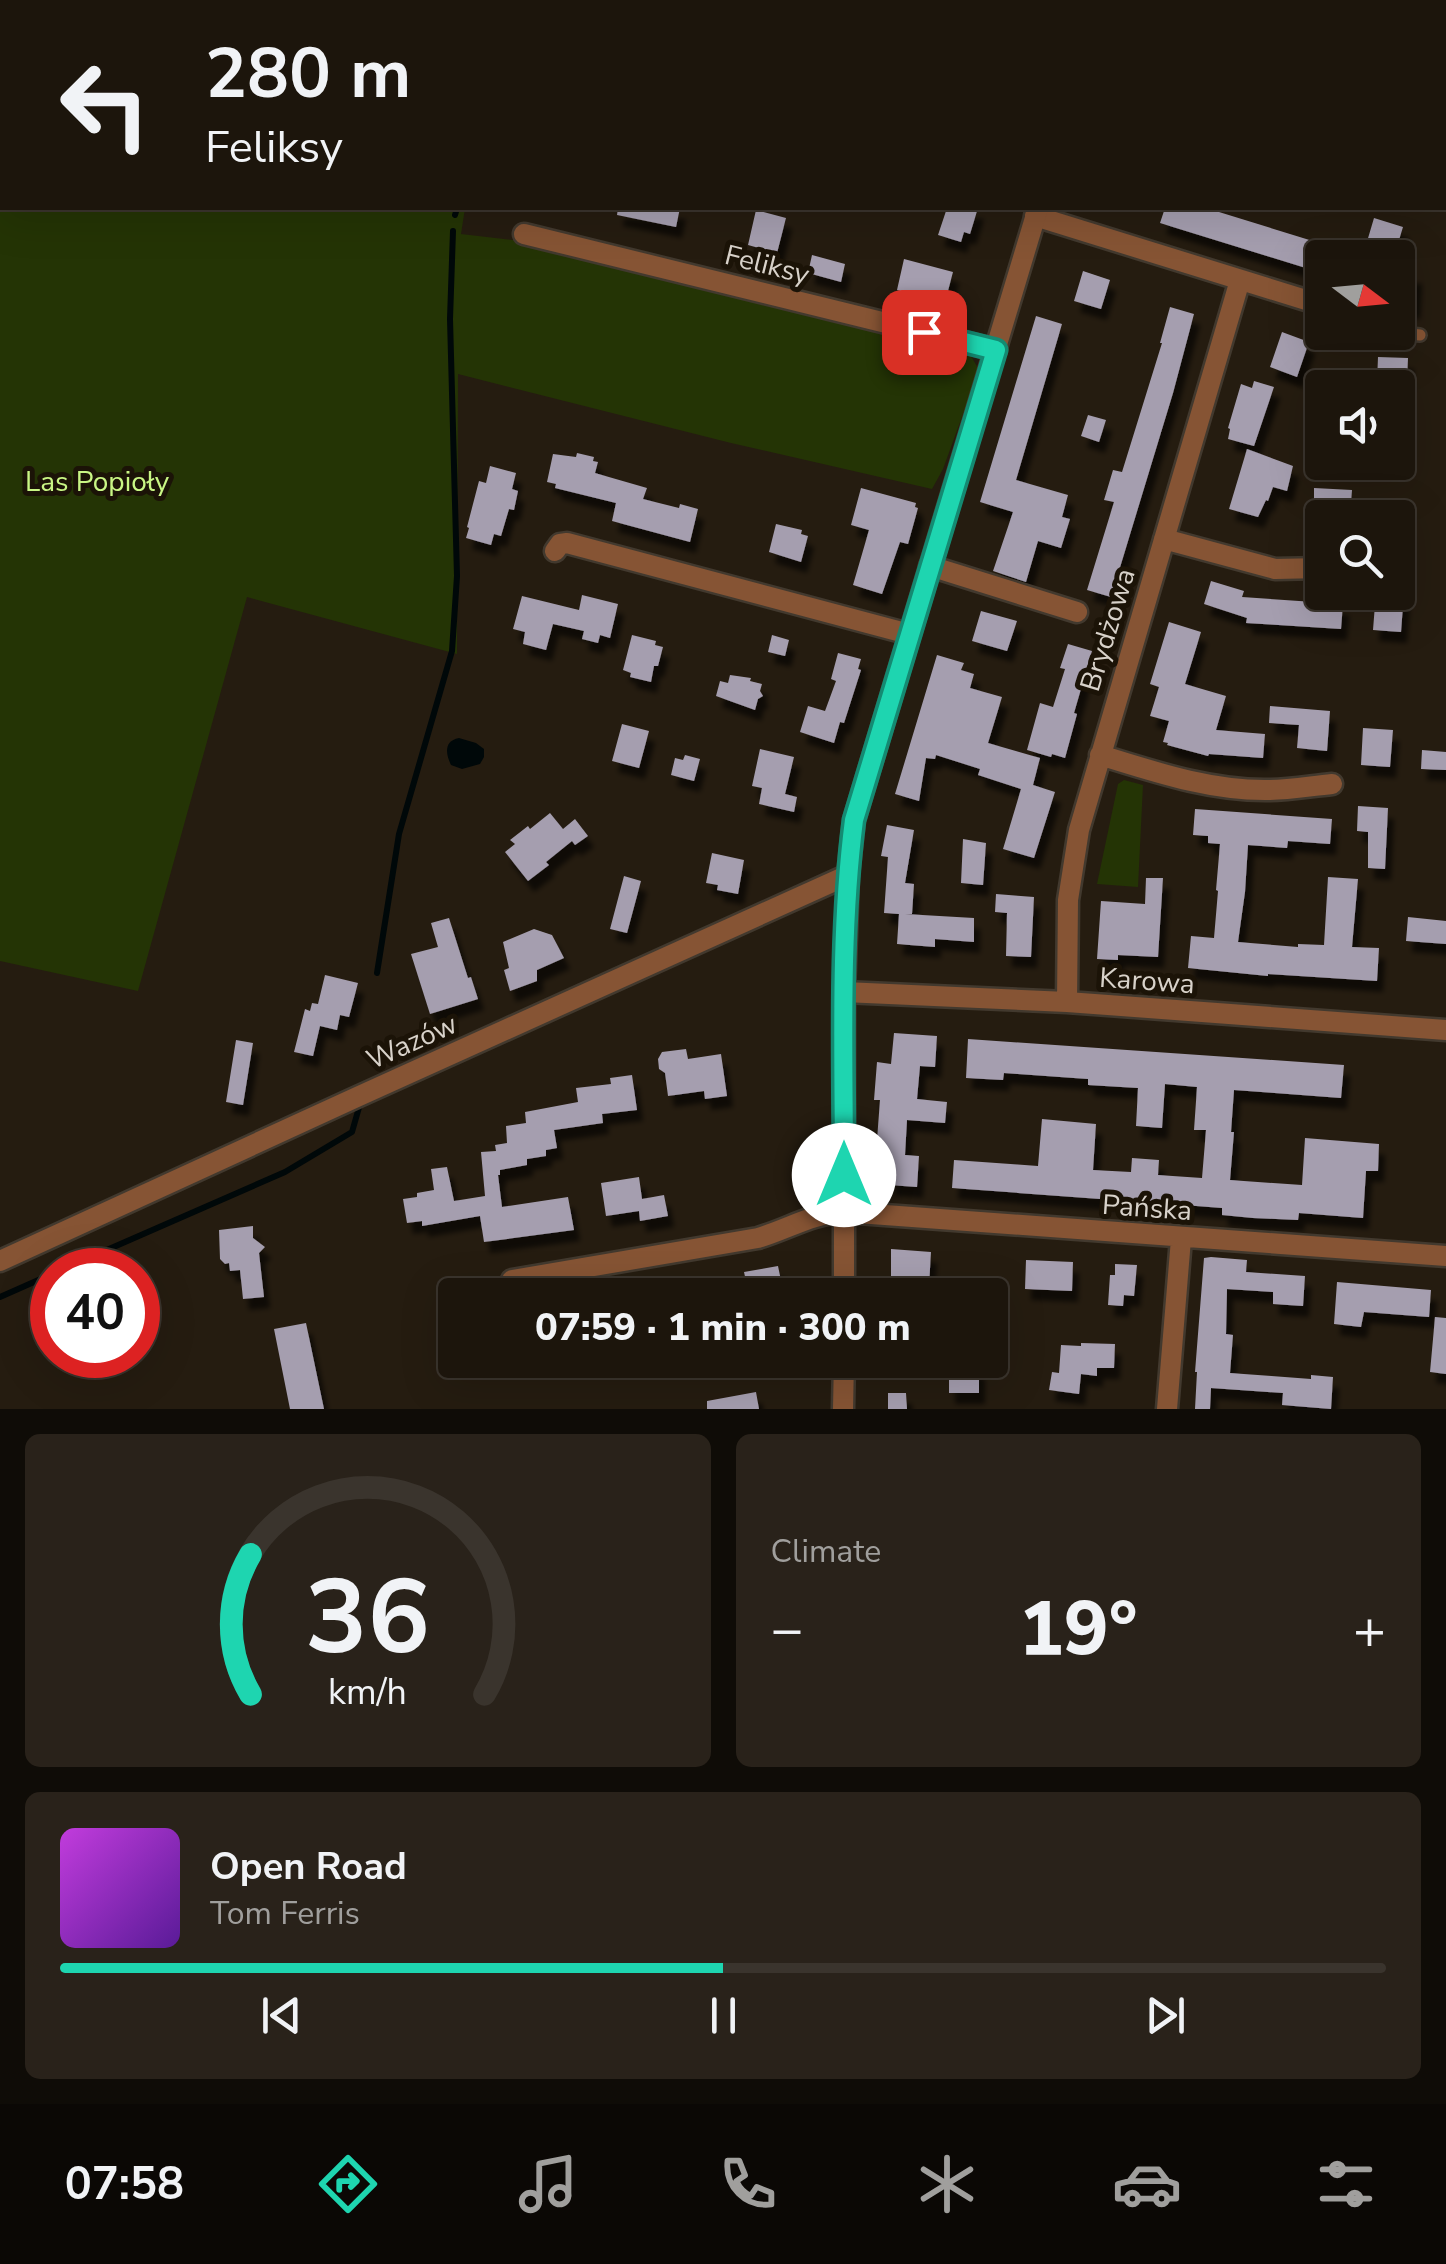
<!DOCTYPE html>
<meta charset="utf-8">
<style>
body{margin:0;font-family:"Nunito Sans",sans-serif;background:#29221a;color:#f1f3f6;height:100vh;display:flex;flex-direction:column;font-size:38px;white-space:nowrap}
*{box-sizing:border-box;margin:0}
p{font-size:32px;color:#a09f9d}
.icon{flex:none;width:55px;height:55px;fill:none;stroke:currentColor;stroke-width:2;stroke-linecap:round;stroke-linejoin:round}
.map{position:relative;height:1409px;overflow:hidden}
.sheet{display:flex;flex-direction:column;gap:25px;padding:25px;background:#0f0c07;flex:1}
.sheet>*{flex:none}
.hud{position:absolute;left:0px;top:0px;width:1448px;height:210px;box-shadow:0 10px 40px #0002,0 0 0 2px #3a342d;background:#1c150c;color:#f1f3f6;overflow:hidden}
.needle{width:65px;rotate:106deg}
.tools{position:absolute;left:1305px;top:240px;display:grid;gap:20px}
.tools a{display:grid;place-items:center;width:110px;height:110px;border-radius:10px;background:#1c150c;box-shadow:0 10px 40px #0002,0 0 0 2px #3a342d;font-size:50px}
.speed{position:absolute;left:30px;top:1248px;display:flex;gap:20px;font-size:50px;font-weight:700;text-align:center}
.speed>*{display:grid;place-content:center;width:130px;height:130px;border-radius:50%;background:#1c150c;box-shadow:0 10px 40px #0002,0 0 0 2px #3a342d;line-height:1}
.speed .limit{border:15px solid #d22;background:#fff;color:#111}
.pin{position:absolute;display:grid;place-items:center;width:85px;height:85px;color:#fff;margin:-42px;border-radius:20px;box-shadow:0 5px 15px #0006}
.me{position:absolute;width:110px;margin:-55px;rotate:0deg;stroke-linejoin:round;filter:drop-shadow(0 0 8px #0008)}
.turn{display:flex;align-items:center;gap:35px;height:210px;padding:0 40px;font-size:45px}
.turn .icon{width:130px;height:130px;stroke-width:2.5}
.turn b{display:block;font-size:70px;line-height:85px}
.big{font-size:75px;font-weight:800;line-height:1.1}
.sheet .widget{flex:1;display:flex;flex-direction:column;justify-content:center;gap:15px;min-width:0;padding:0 35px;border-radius:15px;background:#29221a}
.sheet .dial{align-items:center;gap:0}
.dial svg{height:260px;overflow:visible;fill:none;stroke:#3a342d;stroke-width:7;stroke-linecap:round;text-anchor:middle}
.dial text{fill:#f1f3f6;stroke:none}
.song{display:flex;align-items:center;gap:30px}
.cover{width:120px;height:120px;border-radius:15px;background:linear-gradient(135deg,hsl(290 70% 55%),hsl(270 70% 35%))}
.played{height:10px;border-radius:5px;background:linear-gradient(90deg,#1ed5b0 50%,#3a342d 50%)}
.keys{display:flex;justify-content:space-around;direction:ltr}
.heat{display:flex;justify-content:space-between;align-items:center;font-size:55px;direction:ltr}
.sheet .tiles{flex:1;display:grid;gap:25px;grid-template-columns:1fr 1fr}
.widget:last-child{grid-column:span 2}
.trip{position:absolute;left:438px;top:1278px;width:570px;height:100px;border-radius:10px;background:#1c150c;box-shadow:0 10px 40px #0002,0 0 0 2px #3a342d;font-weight:800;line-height:100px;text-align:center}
.dock{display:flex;height:160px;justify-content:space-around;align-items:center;background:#0b0805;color:#a09f9d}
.dock .icon{width:70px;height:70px}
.dock .active{color:#1ed5b0}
.dock b{font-size:45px;color:#f1f3f6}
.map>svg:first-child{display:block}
.green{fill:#243405}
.water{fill:#000809}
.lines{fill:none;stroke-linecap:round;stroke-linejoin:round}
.stream{stroke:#000809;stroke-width:6}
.building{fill:#a59eaf;filter:url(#shadow)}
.service-casing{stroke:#42392e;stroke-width:16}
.minor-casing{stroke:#42392e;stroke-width:25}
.tertiary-casing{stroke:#42392e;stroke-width:25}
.service{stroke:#865434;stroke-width:11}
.minor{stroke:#865434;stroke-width:20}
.tertiary{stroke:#865434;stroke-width:20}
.route-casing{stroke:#148a72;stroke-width:25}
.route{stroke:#1ed5b0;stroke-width:18}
.labels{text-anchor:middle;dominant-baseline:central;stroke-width:10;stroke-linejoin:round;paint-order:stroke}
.street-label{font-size:28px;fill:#d8d2ca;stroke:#1b1307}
.park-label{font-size:28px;fill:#c9f685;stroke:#1b1307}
</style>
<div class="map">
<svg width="1446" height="1409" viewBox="0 0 1446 1409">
<defs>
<filter id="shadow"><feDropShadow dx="6" dy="11" stdDeviation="2.5" flood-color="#0009"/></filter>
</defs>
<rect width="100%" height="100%" fill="#251c10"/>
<path class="green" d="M 0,143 L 2,143 L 2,208 L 465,208 L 461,234 L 513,240 L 971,356 L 979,370 L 943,469 L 932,489 L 731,443 L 458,374 L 457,654 L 247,597 L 138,991 L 0,961 Z
M 1124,780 L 1143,785 L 1138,887 L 1097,884 L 1118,784 Z"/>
<path class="water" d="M 459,738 L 476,743 L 484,749 L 484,757 L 480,764 L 462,769 L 451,765 C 446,755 443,741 459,738 Z"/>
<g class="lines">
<path class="stream" d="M 526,2 L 527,0
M 455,215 L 457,208
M 377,973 L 399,834 L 452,651 L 457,576 L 450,319 L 453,231
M 61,1270 L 285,1172 L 352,1132 L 360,1104
M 0,1297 L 52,1274"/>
</g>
<path class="building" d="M 618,208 L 680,208 L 676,227 L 617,215 Z
M 947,208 L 978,208 L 970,234 L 964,232 L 961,242 L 938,235 Z
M 1165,208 L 1206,208 L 1355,254 L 1355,258 L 1322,258 L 1322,273 L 1160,223 Z
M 756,210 L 786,218 L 777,253 L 748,245 Z
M 1374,218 L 1403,227 L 1395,253 L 1366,245 Z
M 812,255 L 845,264 L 841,282 L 808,273 Z
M 904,259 L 953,272 L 945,302 L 938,300 L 937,307 L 902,298 L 904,292 L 897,290 Z
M 1083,271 L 1110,280 L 1101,309 L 1074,301 Z
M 1398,272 L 1416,273 L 1414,308 L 1398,307 Z
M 1170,307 L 1194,314 L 1173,393 L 1111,597 L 1087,590 L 1114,502 L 1104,500 L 1113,470 L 1122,472 L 1162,343 L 1160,343 Z
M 1036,316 L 1062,324 L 1016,480 L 1068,495 L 1062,517 L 1070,519 L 1061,548 L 1038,541 L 1026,582 L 993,571 L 1013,512 L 980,502 Z
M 1282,332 L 1309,342 L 1297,377 L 1270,367 Z
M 1378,357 L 1408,358 L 1407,383 L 1377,382 Z
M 1331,368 L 1361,370 L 1360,388 L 1330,388 Z
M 1254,381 L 1274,387 L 1254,446 L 1228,439 L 1230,429 L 1228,428 L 1241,384 L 1252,388 Z
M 1088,415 L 1106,420 L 1099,442 L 1081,436 Z
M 1247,449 L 1293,466 L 1287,491 L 1273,487 L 1268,501 L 1266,500 L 1258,517 L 1229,509 Z
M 577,453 L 594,457 L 593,461 L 598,462 L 595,473 L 647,488 L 643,499 L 679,508 L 680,504 L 698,509 L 690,542 L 612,521 L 616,503 L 555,488 L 556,484 L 547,482 L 553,454 L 576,457 Z
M 490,466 L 516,473 L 512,489 L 518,491 L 514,510 L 509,509 L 501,536 L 494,534 L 491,545 L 466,538 L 469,528 L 467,527 L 479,481 L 486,483 Z
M 861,488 L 916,503 L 915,507 L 918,508 L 908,544 L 900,542 L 882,594 L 853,585 L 869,530 L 851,525 Z
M 1314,488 L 1352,490 L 1350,518 L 1320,518 L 1321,505 L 1314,504 Z
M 776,524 L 802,530 L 801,534 L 808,536 L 801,562 L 769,552 Z
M 1211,581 L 1244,591 L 1242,597 L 1343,604 L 1341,629 L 1246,623 L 1247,618 L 1204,604 Z
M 1376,592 L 1404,592 L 1401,632 L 1373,630 Z
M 582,595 L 618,604 L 610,638 L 600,635 L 598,643 L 582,639 L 584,631 L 553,624 L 546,650 L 523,644 L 525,632 L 513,629 L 522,596 L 579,610 Z
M 981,611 L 1017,621 L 1007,651 L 972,641 Z
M 1169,622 L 1201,632 L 1185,684 L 1226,696 L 1216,730 L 1265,734 L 1263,758 L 1209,754 L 1208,756 L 1167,745 L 1168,743 L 1163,742 L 1169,721 L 1150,716 L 1159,687 L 1150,684 Z
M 632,635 L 656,641 L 655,645 L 663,647 L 658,666 L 654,666 L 651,682 L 630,677 L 631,673 L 623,670 Z
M 772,635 L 789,640 L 785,656 L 768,652 Z
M 1068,644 L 1092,651 L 1074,713 L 1077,714 L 1065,758 L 1052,754 L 1051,757 L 1027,750 L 1040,703 L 1053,707 L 1065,669 L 1060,668 Z
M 838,653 L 861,659 L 858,669 L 861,670 L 844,723 L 840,722 L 834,743 L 800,732 L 808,706 L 825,711 L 836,681 L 831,679 Z
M 937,655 L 964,663 L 961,670 L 974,674 L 970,688 L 1002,697 L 988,743 L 1040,758 L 1033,785 L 1055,792 L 1034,858 L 1003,849 L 1021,789 L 978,775 L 980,769 L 936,755 L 935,759 L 926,758 L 919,801 L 895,794 Z
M 730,675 L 751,678 L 750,681 L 762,684 L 760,691 L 763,696 L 758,699 L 755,710 L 716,696 L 720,681 L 728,683 Z
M 1270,706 L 1330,711 L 1327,751 L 1297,748 L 1299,725 L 1269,723 Z
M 622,724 L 649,731 L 639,768 L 612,761 Z
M 1363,728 L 1393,730 L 1390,767 L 1361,765 Z
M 760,749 L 794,757 L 785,794 L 797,797 L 794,812 L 759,804 L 762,788 L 752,786 Z
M 1422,750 L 1446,752 L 1446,770 L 1421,769 Z
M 685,755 L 700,759 L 694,781 L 671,775 L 675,758 L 683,760 Z
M 1358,806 L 1388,808 L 1385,869 L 1368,868 L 1368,832 L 1357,831 Z
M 1195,809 L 1332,819 L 1330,844 L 1288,841 L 1287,848 L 1248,845 L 1245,892 L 1238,942 L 1298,947 L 1298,944 L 1324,945 L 1328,877 L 1358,879 L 1352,947 L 1379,948 L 1377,981 L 1268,974 L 1268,976 L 1188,968 L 1191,936 L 1214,938 L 1218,891 L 1216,890 L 1220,844 L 1208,843 L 1208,836 L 1193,835 Z
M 550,813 L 563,829 L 575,819 L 588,836 L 575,845 L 572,841 L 546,862 L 549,865 L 528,881 L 505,852 L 515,844 L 510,840 L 528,826 L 530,829 Z
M 887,825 L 914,830 L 905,883 L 914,884 L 912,914 L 905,914 L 974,918 L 974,942 L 935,939 L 935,947 L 897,944 L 899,914 L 884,913 L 888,857 L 881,856 Z
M 963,839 L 986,843 L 983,885 L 961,883 Z
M 712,853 L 744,860 L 738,894 L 717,890 L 718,885 L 706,883 Z
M 624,876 L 641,881 L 627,933 L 610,929 Z
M 1146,878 L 1163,878 L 1158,957 L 1118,955 L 1118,960 L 1097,959 L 1101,901 L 1145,904 Z
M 996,894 L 1034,897 L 1031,957 L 1006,956 L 1007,913 L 995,912 Z
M 1408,917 L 1446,921 L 1446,944 L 1406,941 Z
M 449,918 L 468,978 L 471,977 L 478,999 L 430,1014 L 411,954 L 438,947 L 431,923 Z
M 534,929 L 552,935 L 564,958 L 537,970 L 537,981 L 510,991 L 504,970 L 509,968 L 503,942 Z
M 325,975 L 358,983 L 349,1017 L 340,1015 L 337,1030 L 320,1026 L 313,1056 L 294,1052 L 305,1009 L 310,1011 L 312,1003 L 318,1004 Z
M 894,1033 L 937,1036 L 935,1067 L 920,1066 L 917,1099 L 947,1102 L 945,1123 L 907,1120 L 905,1155 L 919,1156 L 917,1187 L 889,1185 L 891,1154 L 876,1153 L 880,1100 L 874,1100 L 877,1062 L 891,1064 Z
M 968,1039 L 1344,1065 L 1341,1098 L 1234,1090 L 1231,1132 L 1234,1132 L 1230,1180 L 1302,1185 L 1305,1138 L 1379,1144 L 1378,1171 L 1366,1171 L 1363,1218 L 1299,1213 L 1298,1220 L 1253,1218 L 1222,1215 L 1222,1208 L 1145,1202 L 1145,1206 L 1127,1205 L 1128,1201 L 1114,1200 L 952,1188 L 954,1160 L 1038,1166 L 1042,1119 L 1096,1124 L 1093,1170 L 1131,1172 L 1132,1158 L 1159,1160 L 1158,1175 L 1202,1178 L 1206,1130 L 1194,1130 L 1197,1087 L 1165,1084 L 1162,1128 L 1136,1126 L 1138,1088 L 1088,1085 L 1088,1079 L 1004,1073 L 1003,1080 L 966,1078 Z
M 236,1040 L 253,1043 L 243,1105 L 226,1102 Z
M 686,1049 L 688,1059 L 721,1054 L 727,1096 L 705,1099 L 704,1091 L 668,1096 L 665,1073 L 659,1069 L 658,1059 L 662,1052 Z
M 632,1075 L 637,1110 L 602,1114 L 603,1123 L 554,1130 L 557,1148 L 546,1150 L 546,1156 L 527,1159 L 527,1165 L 500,1170 L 500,1175 L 498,1175 L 502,1207 L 568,1197 L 574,1230 L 484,1242 L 480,1216 L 422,1226 L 422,1221 L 407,1223 L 403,1199 L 417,1197 L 417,1193 L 434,1190 L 431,1169 L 447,1167 L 454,1201 L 485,1196 L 481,1152 L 496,1151 L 495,1145 L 507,1143 L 506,1126 L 526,1123 L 525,1112 L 578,1102 L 576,1088 L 611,1084 L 610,1078 Z
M 639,1177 L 642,1199 L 664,1195 L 668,1216 L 640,1221 L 639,1211 L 606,1216 L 601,1183 Z
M 253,1226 L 253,1238 L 265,1247 L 259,1253 L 264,1297 L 243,1299 L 240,1270 L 230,1271 L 229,1263 L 225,1264 L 220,1259 L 219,1230 Z
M 891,1249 L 931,1252 L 929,1286 L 891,1284 Z
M 1211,1257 L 1247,1260 L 1246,1272 L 1305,1276 L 1303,1306 L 1273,1304 L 1273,1292 L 1227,1289 L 1226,1334 L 1233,1335 L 1230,1373 L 1311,1379 L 1311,1375 L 1333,1377 L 1331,1409 L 1282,1405 L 1283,1393 L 1211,1388 L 1210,1409 L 1195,1409 L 1197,1372 L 1195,1372 L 1204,1258 Z
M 1026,1260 L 1073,1262 L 1072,1291 L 1025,1289 Z
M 1115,1264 L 1137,1265 L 1134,1296 L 1124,1295 L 1123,1306 L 1108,1305 L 1110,1275 L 1115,1275 Z
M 778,1266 L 784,1295 L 749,1295 L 744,1272 Z
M 1337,1282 L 1431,1290 L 1429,1317 L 1364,1312 L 1361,1327 L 1334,1324 Z
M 1435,1317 L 1446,1318 L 1446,1374 L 1430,1372 Z
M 306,1323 L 324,1409 L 290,1409 L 274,1329 Z
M 1081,1343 L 1115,1344 L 1114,1368 L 1097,1368 L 1097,1376 L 1081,1374 L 1079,1394 L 1049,1390 L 1052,1372 L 1059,1373 L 1061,1345 L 1081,1346 Z
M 949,1367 L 979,1367 L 979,1393 L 949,1393 Z
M 756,1392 L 759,1409 L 707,1409 L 707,1401 Z
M 888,1393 L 906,1393 L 907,1409 L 888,1409 Z"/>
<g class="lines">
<defs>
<path id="service" d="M 1445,201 L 1446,201
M 1390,332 L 1420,335"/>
<path id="minor" d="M 1288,0 L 1296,2
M 1341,2 L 1342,0
M 1035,216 L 1322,305
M 524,234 L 996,350
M 1164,539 L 1275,569 L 1322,568
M 555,551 L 560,544 L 567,543 L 909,634
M 930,566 L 1077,612
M 1100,755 C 1155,772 1211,791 1269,790 C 1290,790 1311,786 1332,784
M 844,992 L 1067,1002 L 1446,1030
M 1067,1002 L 1068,900 L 1079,830 L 1240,280
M 0,1261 L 357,1097 L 848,875
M 512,1280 L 758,1238 C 788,1229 813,1213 844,1212 L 1446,1256
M 1167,1409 L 1181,1239"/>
<path id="tertiary" d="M 1100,2 L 1101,0
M 844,1295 L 844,992 L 848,875 L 854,820 L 1038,208
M 843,1409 L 844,1360"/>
</defs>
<use href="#service" class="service-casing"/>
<use href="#minor" class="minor-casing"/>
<use href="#tertiary" class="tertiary-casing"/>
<use href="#service" class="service"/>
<use href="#minor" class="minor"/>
<use href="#tertiary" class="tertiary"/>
</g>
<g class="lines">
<defs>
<path id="route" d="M 844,1175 C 844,1057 839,937 854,820 L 996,350 L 924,332"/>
</defs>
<use href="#route" class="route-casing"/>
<use href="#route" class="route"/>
</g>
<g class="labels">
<g class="street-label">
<text transform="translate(767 265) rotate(14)">Feliksy</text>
<text transform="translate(1108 630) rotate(-73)">Brydżowa</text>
<text transform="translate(1147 981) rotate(4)">Karowa</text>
<text transform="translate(412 1042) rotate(-24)">Wazów</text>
<text transform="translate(1147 1208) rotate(4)">Pańska</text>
</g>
<g class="park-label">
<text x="97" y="482">Las Popioły</text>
</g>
</g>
</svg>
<div class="tools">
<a><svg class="needle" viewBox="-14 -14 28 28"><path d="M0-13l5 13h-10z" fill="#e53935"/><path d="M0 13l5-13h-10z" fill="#a09f9d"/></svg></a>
<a><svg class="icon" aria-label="sound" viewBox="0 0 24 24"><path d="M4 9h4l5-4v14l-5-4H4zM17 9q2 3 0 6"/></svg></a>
<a><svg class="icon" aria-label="search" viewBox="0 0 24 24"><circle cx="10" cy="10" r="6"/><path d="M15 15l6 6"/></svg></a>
</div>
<div class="speed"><div class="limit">40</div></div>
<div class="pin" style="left:924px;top:332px;background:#d93025"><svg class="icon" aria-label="arrive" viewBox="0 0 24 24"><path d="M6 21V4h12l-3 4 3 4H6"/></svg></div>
<svg class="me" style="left:844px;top:1175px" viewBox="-20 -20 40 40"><circle r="19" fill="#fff"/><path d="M0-13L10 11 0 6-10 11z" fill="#1ed5b0"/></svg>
<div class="trip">07:59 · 1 min · 300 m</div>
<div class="hud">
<div class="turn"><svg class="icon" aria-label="left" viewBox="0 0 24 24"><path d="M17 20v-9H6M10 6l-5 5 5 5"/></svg><div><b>280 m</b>Feliksy</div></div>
</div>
</div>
<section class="sheet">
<div class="tiles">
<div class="widget dial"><svg viewBox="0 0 100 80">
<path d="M14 69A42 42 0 1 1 86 69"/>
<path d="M14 69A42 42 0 0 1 14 26" stroke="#1ed5b0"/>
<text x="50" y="56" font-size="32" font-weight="700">36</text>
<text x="50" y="72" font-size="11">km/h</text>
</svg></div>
<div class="widget"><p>Climate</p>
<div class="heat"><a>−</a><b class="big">19°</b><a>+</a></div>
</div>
<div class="widget">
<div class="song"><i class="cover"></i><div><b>Open Road</b><p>Tom Ferris</p></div></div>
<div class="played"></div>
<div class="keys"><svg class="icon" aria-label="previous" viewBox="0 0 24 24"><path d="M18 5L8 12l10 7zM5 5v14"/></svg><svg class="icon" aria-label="pause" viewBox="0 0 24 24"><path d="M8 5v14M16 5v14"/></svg><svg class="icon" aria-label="next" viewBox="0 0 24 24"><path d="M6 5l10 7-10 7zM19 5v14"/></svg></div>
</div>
</div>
</section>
<nav class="dock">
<b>07:58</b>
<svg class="icon active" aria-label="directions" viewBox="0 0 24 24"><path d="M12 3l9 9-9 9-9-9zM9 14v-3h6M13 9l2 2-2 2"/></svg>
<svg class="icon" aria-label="music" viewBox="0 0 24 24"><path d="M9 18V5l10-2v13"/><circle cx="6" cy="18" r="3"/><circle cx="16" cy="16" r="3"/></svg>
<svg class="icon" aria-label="phone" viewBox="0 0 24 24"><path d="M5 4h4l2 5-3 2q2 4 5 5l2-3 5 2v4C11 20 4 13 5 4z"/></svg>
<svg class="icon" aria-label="climate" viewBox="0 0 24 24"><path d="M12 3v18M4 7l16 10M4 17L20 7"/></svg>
<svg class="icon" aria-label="car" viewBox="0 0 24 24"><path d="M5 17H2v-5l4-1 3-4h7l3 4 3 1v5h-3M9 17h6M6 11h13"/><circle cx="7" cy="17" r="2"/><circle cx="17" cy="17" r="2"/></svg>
<svg class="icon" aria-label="filters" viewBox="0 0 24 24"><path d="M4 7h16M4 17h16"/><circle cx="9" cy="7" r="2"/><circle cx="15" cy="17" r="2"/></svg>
</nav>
